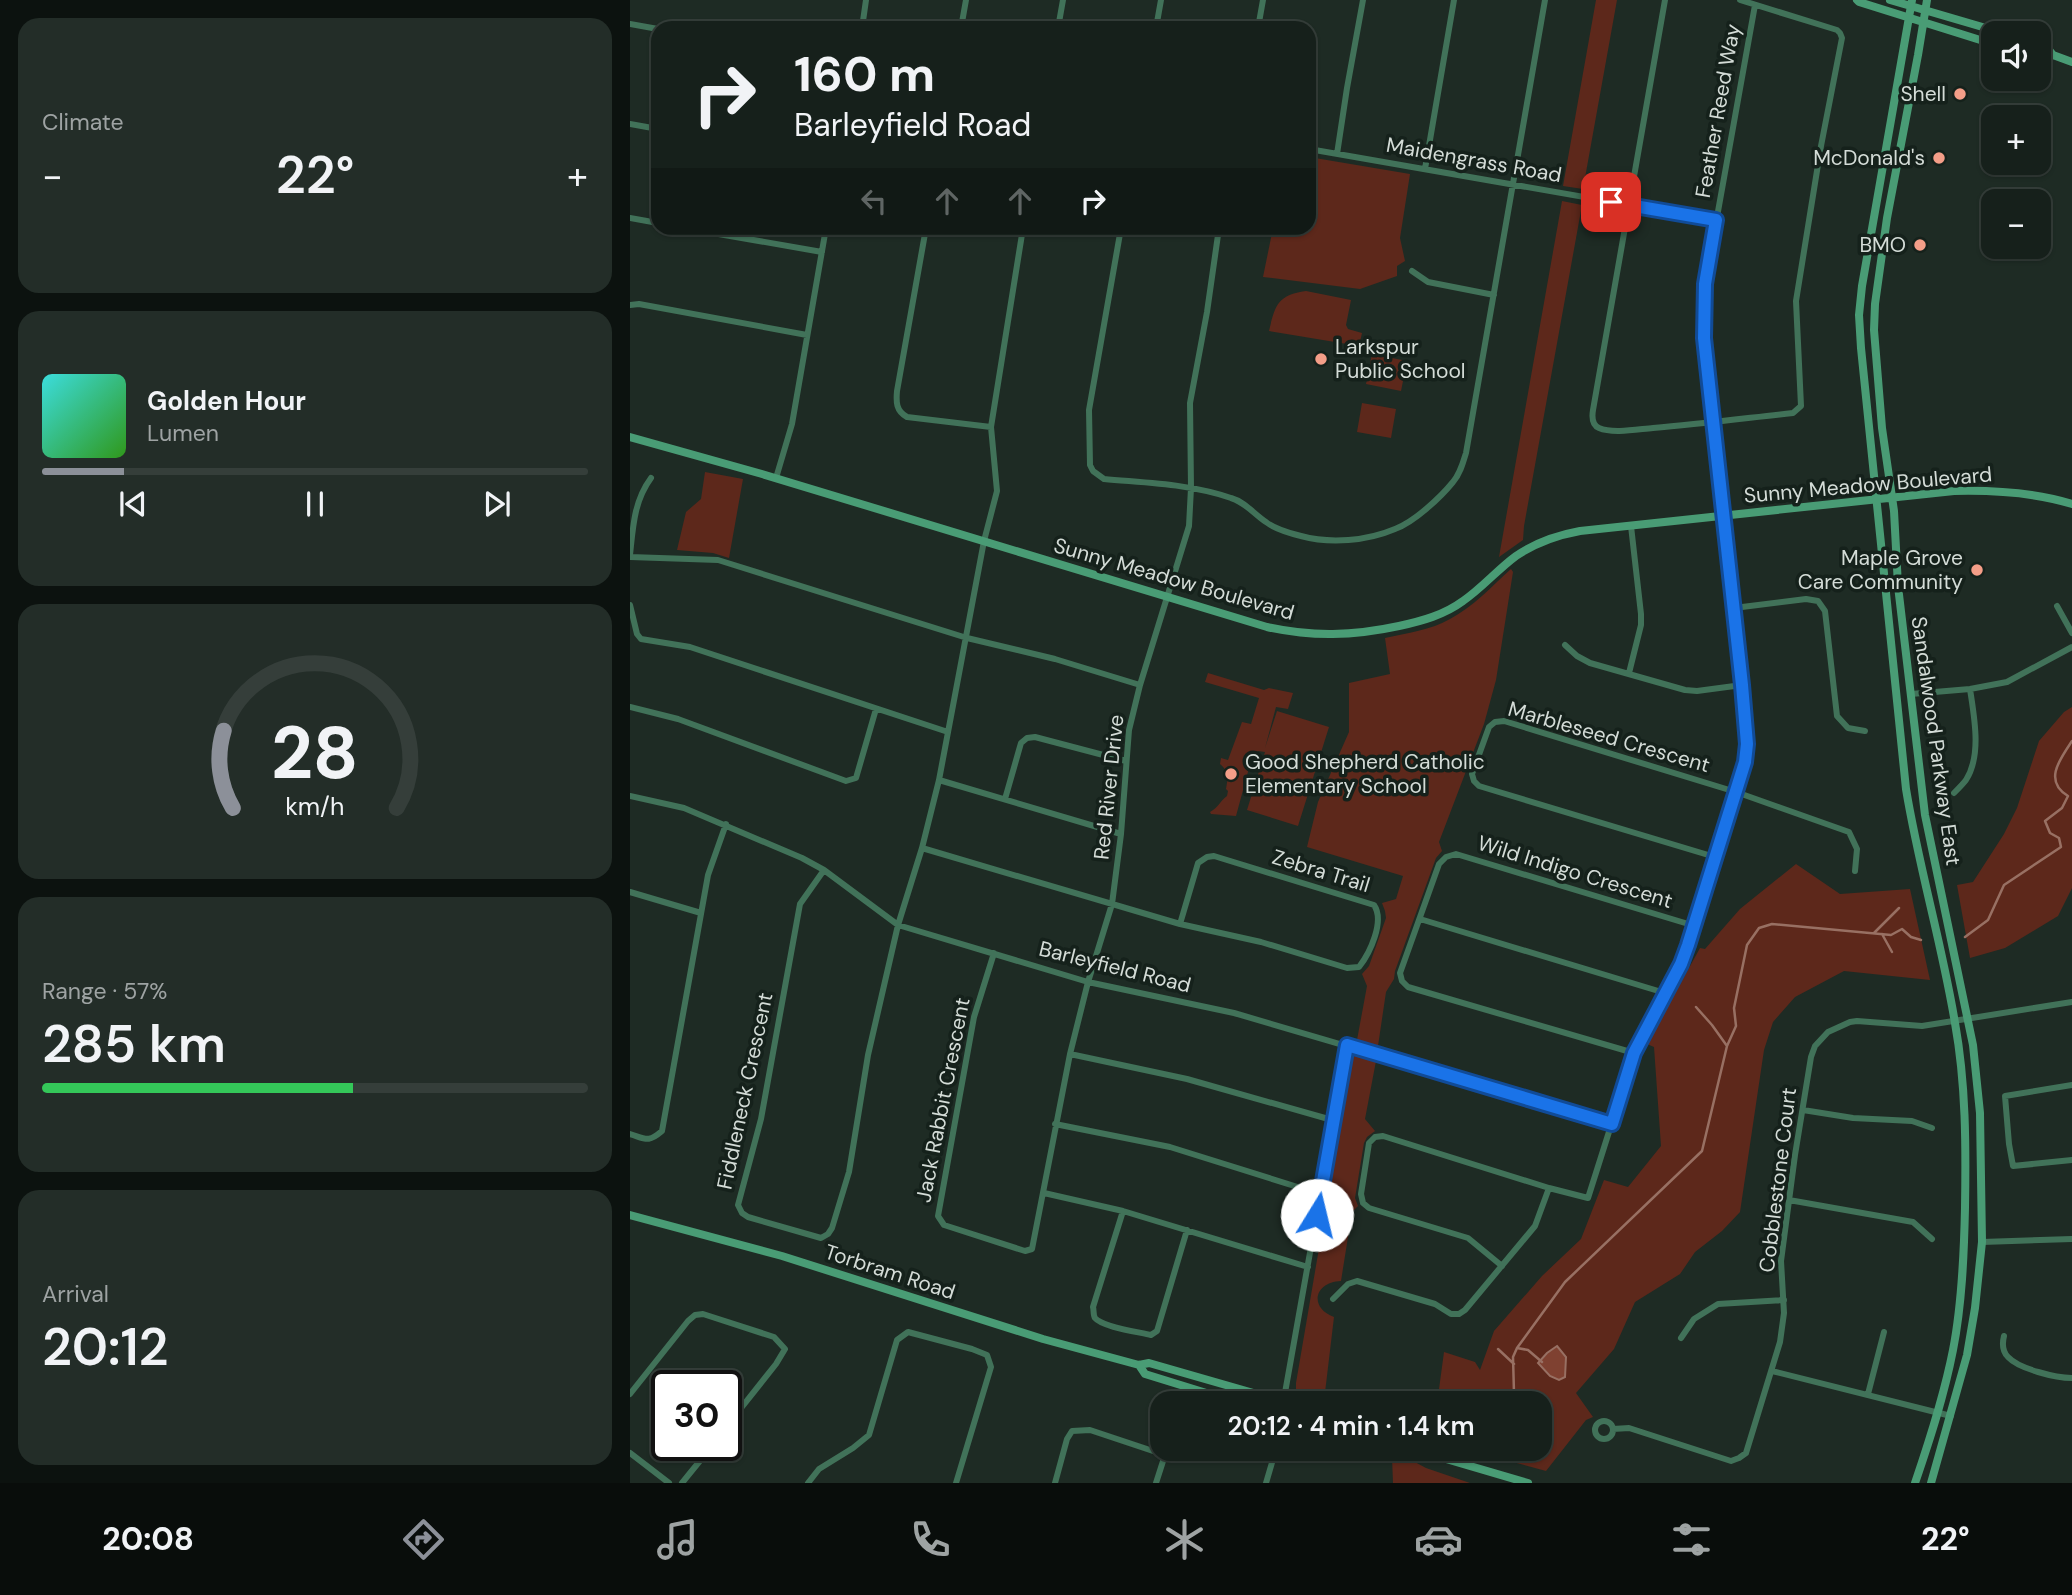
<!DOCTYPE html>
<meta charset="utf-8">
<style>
body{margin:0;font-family:"DM Sans",sans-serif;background:#232d28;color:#f1f3f6;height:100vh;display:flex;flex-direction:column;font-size:26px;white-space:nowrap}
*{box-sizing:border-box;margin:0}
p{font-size:23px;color:#9ea3a3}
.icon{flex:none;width:38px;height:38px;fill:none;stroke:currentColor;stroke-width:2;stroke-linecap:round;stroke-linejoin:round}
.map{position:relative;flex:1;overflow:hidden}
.details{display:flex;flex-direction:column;gap:18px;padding:18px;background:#0c120f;width:630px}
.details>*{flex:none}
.guide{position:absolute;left:21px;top:21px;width:665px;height:214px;border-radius:21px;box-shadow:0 2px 5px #0004,0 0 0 2px #353e3a;background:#16201b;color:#f1f3f6;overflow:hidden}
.tools{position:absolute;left:1351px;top:21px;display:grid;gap:14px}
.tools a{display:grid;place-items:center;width:70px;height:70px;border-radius:14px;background:#16201b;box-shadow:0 2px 5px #0004,0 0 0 2px #353e3a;font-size:35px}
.speed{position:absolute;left:21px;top:1370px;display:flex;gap:14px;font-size:35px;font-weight:700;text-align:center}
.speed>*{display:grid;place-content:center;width:91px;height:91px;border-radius:50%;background:#16201b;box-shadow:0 2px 5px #0004,0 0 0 2px #353e3a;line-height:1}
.speed .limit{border:4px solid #111;border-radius:10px;background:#fff;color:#111}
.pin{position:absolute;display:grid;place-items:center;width:60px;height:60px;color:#fff;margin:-30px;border-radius:14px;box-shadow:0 4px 10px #0006}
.me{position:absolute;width:77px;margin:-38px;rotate:9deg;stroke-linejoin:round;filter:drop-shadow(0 0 5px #0008)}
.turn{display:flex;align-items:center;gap:24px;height:147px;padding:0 28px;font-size:32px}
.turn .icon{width:91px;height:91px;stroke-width:2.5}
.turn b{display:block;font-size:49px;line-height:60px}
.lanes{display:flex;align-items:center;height:66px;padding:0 28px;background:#0003;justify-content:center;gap:35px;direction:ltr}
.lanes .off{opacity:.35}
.big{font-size:52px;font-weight:600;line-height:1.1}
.details .card{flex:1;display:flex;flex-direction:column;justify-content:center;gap:10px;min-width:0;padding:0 24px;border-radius:21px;background:#232d28}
.details .dial{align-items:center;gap:0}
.dial svg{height:182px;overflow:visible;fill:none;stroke:#353e3a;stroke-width:7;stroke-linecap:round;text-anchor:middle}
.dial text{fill:#f1f3f6;stroke:none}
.song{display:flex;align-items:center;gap:21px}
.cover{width:84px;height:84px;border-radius:10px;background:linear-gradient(135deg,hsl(180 70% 55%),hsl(110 70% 35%))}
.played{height:7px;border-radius:4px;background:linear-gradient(90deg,#8c9099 15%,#353e3a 15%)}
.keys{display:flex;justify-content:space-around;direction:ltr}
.heat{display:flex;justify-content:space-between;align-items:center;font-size:38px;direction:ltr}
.charge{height:10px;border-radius:5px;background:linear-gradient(90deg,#34c759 57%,#353e3a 0)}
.trip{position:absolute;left:520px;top:1391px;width:402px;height:70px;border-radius:21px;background:#16201b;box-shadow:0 2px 5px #0004,0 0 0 2px #353e3a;font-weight:600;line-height:70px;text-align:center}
.dock{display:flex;height:112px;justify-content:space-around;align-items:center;background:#090d0b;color:#9ea3a3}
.dock .icon{width:49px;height:49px}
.dock .active{color:#8c9099}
.dock b{font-size:32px;color:#f1f3f6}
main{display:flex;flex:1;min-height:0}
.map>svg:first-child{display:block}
.green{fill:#5d281b}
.water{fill:#7f4131;stroke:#987063;stroke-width:2}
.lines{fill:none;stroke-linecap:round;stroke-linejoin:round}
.stream{stroke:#987063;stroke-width:2.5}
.street{stroke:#417259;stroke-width:6}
.secondary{stroke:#499c75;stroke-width:8}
.route-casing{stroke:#114b97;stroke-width:18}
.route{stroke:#1a73e8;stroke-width:12}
.poi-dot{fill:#f49e88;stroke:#15211b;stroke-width:2.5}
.labels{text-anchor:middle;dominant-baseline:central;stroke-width:7;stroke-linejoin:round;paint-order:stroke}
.poi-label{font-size:21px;fill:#d4dcd7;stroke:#15211b;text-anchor:end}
.street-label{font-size:21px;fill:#d4dcd7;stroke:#15211b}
</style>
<main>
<section class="details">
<div class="card"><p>Climate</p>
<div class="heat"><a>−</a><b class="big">22°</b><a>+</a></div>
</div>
<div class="card">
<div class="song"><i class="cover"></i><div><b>Golden Hour</b><p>Lumen</p></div></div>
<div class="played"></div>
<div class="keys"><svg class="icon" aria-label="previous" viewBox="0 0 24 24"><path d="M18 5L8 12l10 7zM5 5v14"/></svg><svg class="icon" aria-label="pause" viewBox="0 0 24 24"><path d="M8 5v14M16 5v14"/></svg><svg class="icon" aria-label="next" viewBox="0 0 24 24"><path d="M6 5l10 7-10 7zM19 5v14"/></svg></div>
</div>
<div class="card dial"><svg viewBox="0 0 100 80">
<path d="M14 69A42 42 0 1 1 86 69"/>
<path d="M14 69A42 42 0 0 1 10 35" stroke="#8c9099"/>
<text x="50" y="56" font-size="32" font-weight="700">28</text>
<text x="50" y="72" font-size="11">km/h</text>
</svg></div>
<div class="card"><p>Range · 57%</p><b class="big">285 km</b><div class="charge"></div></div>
<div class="card"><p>Arrival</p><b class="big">20:12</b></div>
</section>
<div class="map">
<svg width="1442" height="1483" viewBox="0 0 1442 1483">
<rect width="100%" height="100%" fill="#1e2b24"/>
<path class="green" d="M 966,0 L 987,0 L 953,189 L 933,186 Z
M 679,157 L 780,174 L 770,238 L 775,261 L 767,266 L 767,276 L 730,289 L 633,277 L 643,228 L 679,228 Z
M 932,201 L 952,205 L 894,526 L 893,540 L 869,557 Z
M 676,291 L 721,300 L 716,325 L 718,329 L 732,333 L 729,346 L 639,331 C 645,306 647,295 676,291 Z
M 742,354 L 777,361 L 771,391 L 736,384 Z
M 732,403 L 766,409 L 761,438 L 727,432 Z
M 75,472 L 113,479 L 99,558 L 83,553 L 47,550 L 56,512 L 71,499 Z
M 881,569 L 883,572 L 866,680 L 854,724 L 809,842 L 812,851 L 806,858 L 765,971 L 764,979 L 756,992 L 748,1046 L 727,1040 L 737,986 L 732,974 L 739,966 L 756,918 L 755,911 L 752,903 L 766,899 L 773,876 L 677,847 L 688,802 L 719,732 L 719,683 L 760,674 L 755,638 C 777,633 801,630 820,619 C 843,607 862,586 881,569 Z
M 578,673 L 634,690 L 639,688 L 663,693 L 658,709 L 646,707 L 635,748 L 647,711 L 699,727 L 668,826 L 617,810 L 635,752 L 628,751 L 622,757 L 606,816 L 581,814 L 580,812 C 588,808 590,801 597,796 L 598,791 L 596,789 C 598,777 599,772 590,764 L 591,758 L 598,760 L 612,722 L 621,724 L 629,698 L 575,682 Z
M 1442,707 L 1442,888 L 1428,916 L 1375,948 L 1340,958 L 1327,885 L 1343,882 L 1374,834 L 1387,808 L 1409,741 L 1434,712 Z
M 1166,864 L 1210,894 L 1280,889 L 1300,980 L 1214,971 L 1165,997 L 1143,1022 L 1134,1050 L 1110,1212 L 1092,1231 L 1065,1252 L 1050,1274 L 1005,1302 L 984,1349 L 946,1393 L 963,1417 L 956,1420 L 916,1471 L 835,1449 L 910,1449 L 910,1404 L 807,1404 L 814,1352 L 845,1362 L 850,1370 L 864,1331 L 912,1276 L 951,1239 L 974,1180 L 998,1187 L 1031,1146 L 1024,1047 L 1017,1044 L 1070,948 L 1075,949 L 1110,909 Z
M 722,1055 L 746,1061 L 735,1119 L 745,1131 L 737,1137 L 734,1143 L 725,1198 L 728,1206 L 722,1212 L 711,1281 C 685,1282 678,1307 704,1317 L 694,1401 L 666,1393 L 666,1383 Z
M 762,1457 L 782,1463 L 783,1461 L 796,1468 L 840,1483 L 763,1483 Z"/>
<path class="water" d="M 927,1346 L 936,1357 L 935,1377 L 929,1380 L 920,1376 L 908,1363 L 917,1353 Z"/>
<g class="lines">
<path class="stream" d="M 1244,933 L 1269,908
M 1252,934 L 1262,952
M 1335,937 L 1358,920 L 1374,885 L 1431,847 L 1429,838 L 1420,833 L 1415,821 L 1432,808 L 1438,796 C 1413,781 1430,759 1442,741
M 1066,1007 L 1082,1025 L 1097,1046
M 887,1348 L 898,1350 L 912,1362
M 868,1349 L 884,1364
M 877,1404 L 884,1393 L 883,1357 L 887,1348 L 935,1282 L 1072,1151 L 1097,1046 L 1106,1026 L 1104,1008 L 1117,945 L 1129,928 L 1142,924 L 1261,935 L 1272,929 L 1281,937 L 1291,940"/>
<path class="street" d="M 1035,0 L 963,410 C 962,416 962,425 969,428 C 983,434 1009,429 1023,428 C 1070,424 1117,418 1163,413 L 1171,406 L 1166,301 L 1191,146 L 1212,38 L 1210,33 L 1207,30 L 1110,0
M 0,24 L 28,29
M 232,28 L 236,0
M 331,28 L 336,0
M 428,28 L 433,0
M 526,28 L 531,0
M 628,28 L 633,0
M 0,124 L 28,129
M 679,149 L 1086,220
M 707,154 L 717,88 L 733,0
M 795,169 L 824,0
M 0,218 L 28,223
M 54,228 L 192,252
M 296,228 L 267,391 C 266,402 266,411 277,417 L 361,427
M 491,228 L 459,410 L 460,465 L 463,471 L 474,479 C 516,483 561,484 601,498 C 615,502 624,514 636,522 C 645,529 659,533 671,536 C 700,544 737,541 765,529 C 784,522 810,498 823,482 C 830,474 833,463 836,453 L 915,0
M 782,271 L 798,282 L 864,295
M 0,305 L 9,304 L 177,335
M 146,478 L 162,424 L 196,228
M 0,555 C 3,527 4,501 21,478
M 0,557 L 88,560 L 337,638 L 425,659 L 510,685
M 0,605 L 7,634 L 11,639 L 60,647 L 318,732
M 1427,606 L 1442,633
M 1104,608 L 1176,599 L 1188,601 L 1195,611 L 1207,716 L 1218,728 L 1235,731
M 935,645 L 947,656 L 960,663 L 1055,690 L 1067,691 L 1112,685
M 999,673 L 1011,625 L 1011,614 L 1001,526
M 1281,694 L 1340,689 L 1377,682 L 1442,647
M 0,707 L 48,719 L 216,781 L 226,778 L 246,709
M 309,780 L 491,834
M 1324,793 C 1328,789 1333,784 1336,780 C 1352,755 1344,716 1340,689
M 0,796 L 54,808 L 172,858 L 194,870 L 268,925 L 458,982 L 604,1013 L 982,1124
M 375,799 L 391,743 L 397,738 L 405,737 L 496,761
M 292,848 L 550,924 L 631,942 L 717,968 L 729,967 C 740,953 755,921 744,905 L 584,856 L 577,857 L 568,863 L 550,924
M 1085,857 L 849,786 L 844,781 L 842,774 L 859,727 L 865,722 L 874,721 L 1106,792 L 1219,832 L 1227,849 L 1225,871
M 194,870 L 170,904 L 131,1119 L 108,1205 L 112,1213 L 118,1217 L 191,1238 L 198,1234 L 202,1228 L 219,1172 L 238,1055 L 268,925 L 292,848 L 309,780 L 354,541 L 367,491 L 361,427 L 393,228
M 0,892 L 71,913
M 790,919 L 1035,993
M 364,953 L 344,1017 L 308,1216 L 314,1225 L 395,1251 L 402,1249 L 440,1054 L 458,982 L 482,904 L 491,834 L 499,730 L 510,685 L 559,526 L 561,488 L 560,403 L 577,312 L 589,228
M 1004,1053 L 778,987 L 772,981 L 770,973 L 809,864 L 816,857 L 826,854 L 1065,926
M 440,1054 L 557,1079 L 702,1120
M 1442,1085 L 1375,1096 L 1379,1144 L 1383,1166 L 1442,1160
M 1173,1110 L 1223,1118 L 1282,1121 L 1302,1128
M 425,1124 L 540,1147 L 690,1194
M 0,1134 C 16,1139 18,1143 32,1131 L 78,875 L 96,824
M 414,1193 L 493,1211 L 678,1267
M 1159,1200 L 1283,1222 L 1302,1239
M 493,1211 L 463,1307 C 464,1310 463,1315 465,1318 C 472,1327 509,1332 521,1335 L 527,1331 L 557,1230
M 1352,1242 L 1442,1239
M 872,1266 L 838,1238 L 739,1208 L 733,1203 L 731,1194 L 739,1143 L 745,1137 L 753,1136 L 919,1188 L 958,1198 L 1004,1053 L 1051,964 L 1065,926 L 1117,752 L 1112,685 L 1074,338 L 1075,284 L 1125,5
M 703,1299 L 718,1284 L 727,1281 L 805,1304 L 821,1314 L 829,1314 L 835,1310 L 905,1226 L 919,1188
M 1374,1336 C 1372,1344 1372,1351 1378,1357 C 1389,1369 1426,1378 1442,1378
M 1051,1338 L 1064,1319 L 1088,1304 L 1154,1300
M 1142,1371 L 1321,1416
M 0,1394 L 58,1321 L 65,1315 L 73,1314 L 144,1337 L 155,1349 L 146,1364 L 96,1427
M 1238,1394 L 1254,1332
M 653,1404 L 717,1045
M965 1430a9 9 0 1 1 18 0a9 9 0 1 1-18 0Z
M 983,1429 L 999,1428 L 1101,1461 L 1109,1458 L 1116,1453 L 1150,1342 L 1154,1313 L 1151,1261 L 1165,1155 L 1181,1057 L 1185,1046 L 1198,1032 L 1220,1022 L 1227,1021 L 1292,1026 L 1442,1002
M 0,1453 L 39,1483
M 52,1483 L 82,1446
M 178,1483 L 189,1469 L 223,1448 L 239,1435 L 267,1340 L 278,1332 L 342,1349 L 357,1355 L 361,1367 L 326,1483
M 425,1483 L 437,1439 L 442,1431 L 460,1430 L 535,1455 L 526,1483
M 636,1483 L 646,1449"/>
<path class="secondary" d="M 1227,0 L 1229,2 L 1363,44
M 1260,0 L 1373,33
M 1282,0 L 1232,286 L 1229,315 L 1231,348 L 1276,789 C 1289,868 1312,944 1325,1023 C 1336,1084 1336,1146 1335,1208 C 1334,1255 1332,1304 1323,1350 C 1314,1396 1300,1439 1285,1483
M 1297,0 L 1288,55 L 1257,218 L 1245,304 L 1244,330 L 1252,428 L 1264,511 L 1268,586 L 1295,815 L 1343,1045 L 1350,1113 L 1352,1242 L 1345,1308 L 1337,1355 L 1301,1483
M 1409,44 L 1415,45 L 1423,55 L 1442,62
M 1409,58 L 1412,59 L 1423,55
M 0,437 L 132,474 L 637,627 C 682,637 723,636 769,626 C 792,621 814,615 833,601 C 852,588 867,570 886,556 C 905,543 928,535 950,531 L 1324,491 C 1364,490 1403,492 1442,504
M 0,1215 L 152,1256 L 413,1339 L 509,1365 L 519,1363 L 641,1398 L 646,1404
M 509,1365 L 515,1374 L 612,1404
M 782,1449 L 898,1483"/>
</g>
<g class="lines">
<defs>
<path id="route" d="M 687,1215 L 717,1045 L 982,1124 L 1004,1053 L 1051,964 L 1058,945 L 1115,762 L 1117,744 L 1112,685 L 1074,338 L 1075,284 L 1086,220 L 981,202"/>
</defs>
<use href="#route" class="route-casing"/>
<use href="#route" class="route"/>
</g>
<g class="poi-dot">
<circle cx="1330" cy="94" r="7"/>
<circle cx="1309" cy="158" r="7"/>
<circle cx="1290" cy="245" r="7"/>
<circle cx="691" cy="359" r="7"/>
<circle cx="1347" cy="570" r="7"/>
<circle cx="601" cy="774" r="7"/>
</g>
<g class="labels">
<g class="poi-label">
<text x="1316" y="94">Shell</text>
<text x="1295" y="158">McDonald's</text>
<text x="1276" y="245">BMO</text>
<text x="705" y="347" text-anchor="start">Larkspur<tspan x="705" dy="24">Public School</tspan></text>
<text x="1333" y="558">Maple Grove<tspan x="1333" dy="24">Care Community</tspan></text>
<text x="615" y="762" text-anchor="start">Good Shepherd Catholic<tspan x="615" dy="24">Elementary School</tspan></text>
</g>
<g class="street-label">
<text transform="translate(1088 111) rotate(-80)">Feather Reed Way</text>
<text transform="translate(844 160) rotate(10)">Maidengrass Road</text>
<text transform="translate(1238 485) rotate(-5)">Sunny Meadow Boulevard</text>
<text transform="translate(544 579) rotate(16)">Sunny Meadow Boulevard</text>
<text transform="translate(979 737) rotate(16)">Marbleseed Crescent</text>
<text transform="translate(1306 741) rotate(82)">Sandalwood Parkway East</text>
<text transform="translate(479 787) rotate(-84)">Red River Drive</text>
<text transform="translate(691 871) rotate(17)">Zebra Trail</text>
<text transform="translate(945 872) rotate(17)">Wild Indigo Crescent</text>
<text transform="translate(485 967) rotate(14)">Barleyfield Road</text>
<text transform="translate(115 1091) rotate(-78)">Fiddleneck Crescent</text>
<text transform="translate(313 1100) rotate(-79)">Jack Rabbit Crescent</text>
<text transform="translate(1148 1180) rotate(-83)">Cobblestone Court</text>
<text transform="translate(260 1272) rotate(18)">Torbram Road</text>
</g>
</g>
</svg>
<div class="tools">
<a><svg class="icon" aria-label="sound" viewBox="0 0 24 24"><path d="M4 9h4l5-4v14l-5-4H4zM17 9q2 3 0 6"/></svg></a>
<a>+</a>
<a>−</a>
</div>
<div class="speed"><div class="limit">30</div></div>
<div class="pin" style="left:981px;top:202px;background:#d93025"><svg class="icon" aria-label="arrive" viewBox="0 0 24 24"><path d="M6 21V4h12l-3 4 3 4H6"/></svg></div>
<svg class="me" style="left:687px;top:1215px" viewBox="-20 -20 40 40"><circle r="19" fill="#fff"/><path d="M0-13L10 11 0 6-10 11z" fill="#1a73e8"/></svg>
<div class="trip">20:12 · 4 min · 1.4 km</div>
<div class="guide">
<div class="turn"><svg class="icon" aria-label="right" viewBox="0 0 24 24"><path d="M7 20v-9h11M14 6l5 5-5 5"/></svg><div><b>160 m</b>Barleyfield Road</div></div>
<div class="lanes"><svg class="icon off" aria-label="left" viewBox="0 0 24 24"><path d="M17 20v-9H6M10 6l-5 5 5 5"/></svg><svg class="icon off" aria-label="ahead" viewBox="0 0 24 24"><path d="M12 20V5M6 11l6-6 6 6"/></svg><svg class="icon off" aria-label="ahead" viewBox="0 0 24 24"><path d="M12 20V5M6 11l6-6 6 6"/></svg><svg class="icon" aria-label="right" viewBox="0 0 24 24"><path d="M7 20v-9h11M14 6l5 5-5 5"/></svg></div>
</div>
</div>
</main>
<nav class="dock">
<b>20:08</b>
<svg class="icon active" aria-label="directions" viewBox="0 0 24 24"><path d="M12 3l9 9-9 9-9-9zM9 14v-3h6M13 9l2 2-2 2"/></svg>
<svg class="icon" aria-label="music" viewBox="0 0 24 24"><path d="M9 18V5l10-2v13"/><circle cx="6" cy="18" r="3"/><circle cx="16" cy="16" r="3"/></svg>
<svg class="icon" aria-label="phone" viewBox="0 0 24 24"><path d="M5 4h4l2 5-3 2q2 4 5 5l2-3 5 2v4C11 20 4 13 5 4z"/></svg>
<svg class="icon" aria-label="climate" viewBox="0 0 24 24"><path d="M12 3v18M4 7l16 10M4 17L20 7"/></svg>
<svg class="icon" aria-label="car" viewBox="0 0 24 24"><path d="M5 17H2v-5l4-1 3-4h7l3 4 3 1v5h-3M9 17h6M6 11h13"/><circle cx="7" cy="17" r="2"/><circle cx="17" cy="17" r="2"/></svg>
<svg class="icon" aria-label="filters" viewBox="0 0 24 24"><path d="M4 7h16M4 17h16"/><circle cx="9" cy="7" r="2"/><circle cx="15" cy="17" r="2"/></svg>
<b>22°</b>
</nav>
